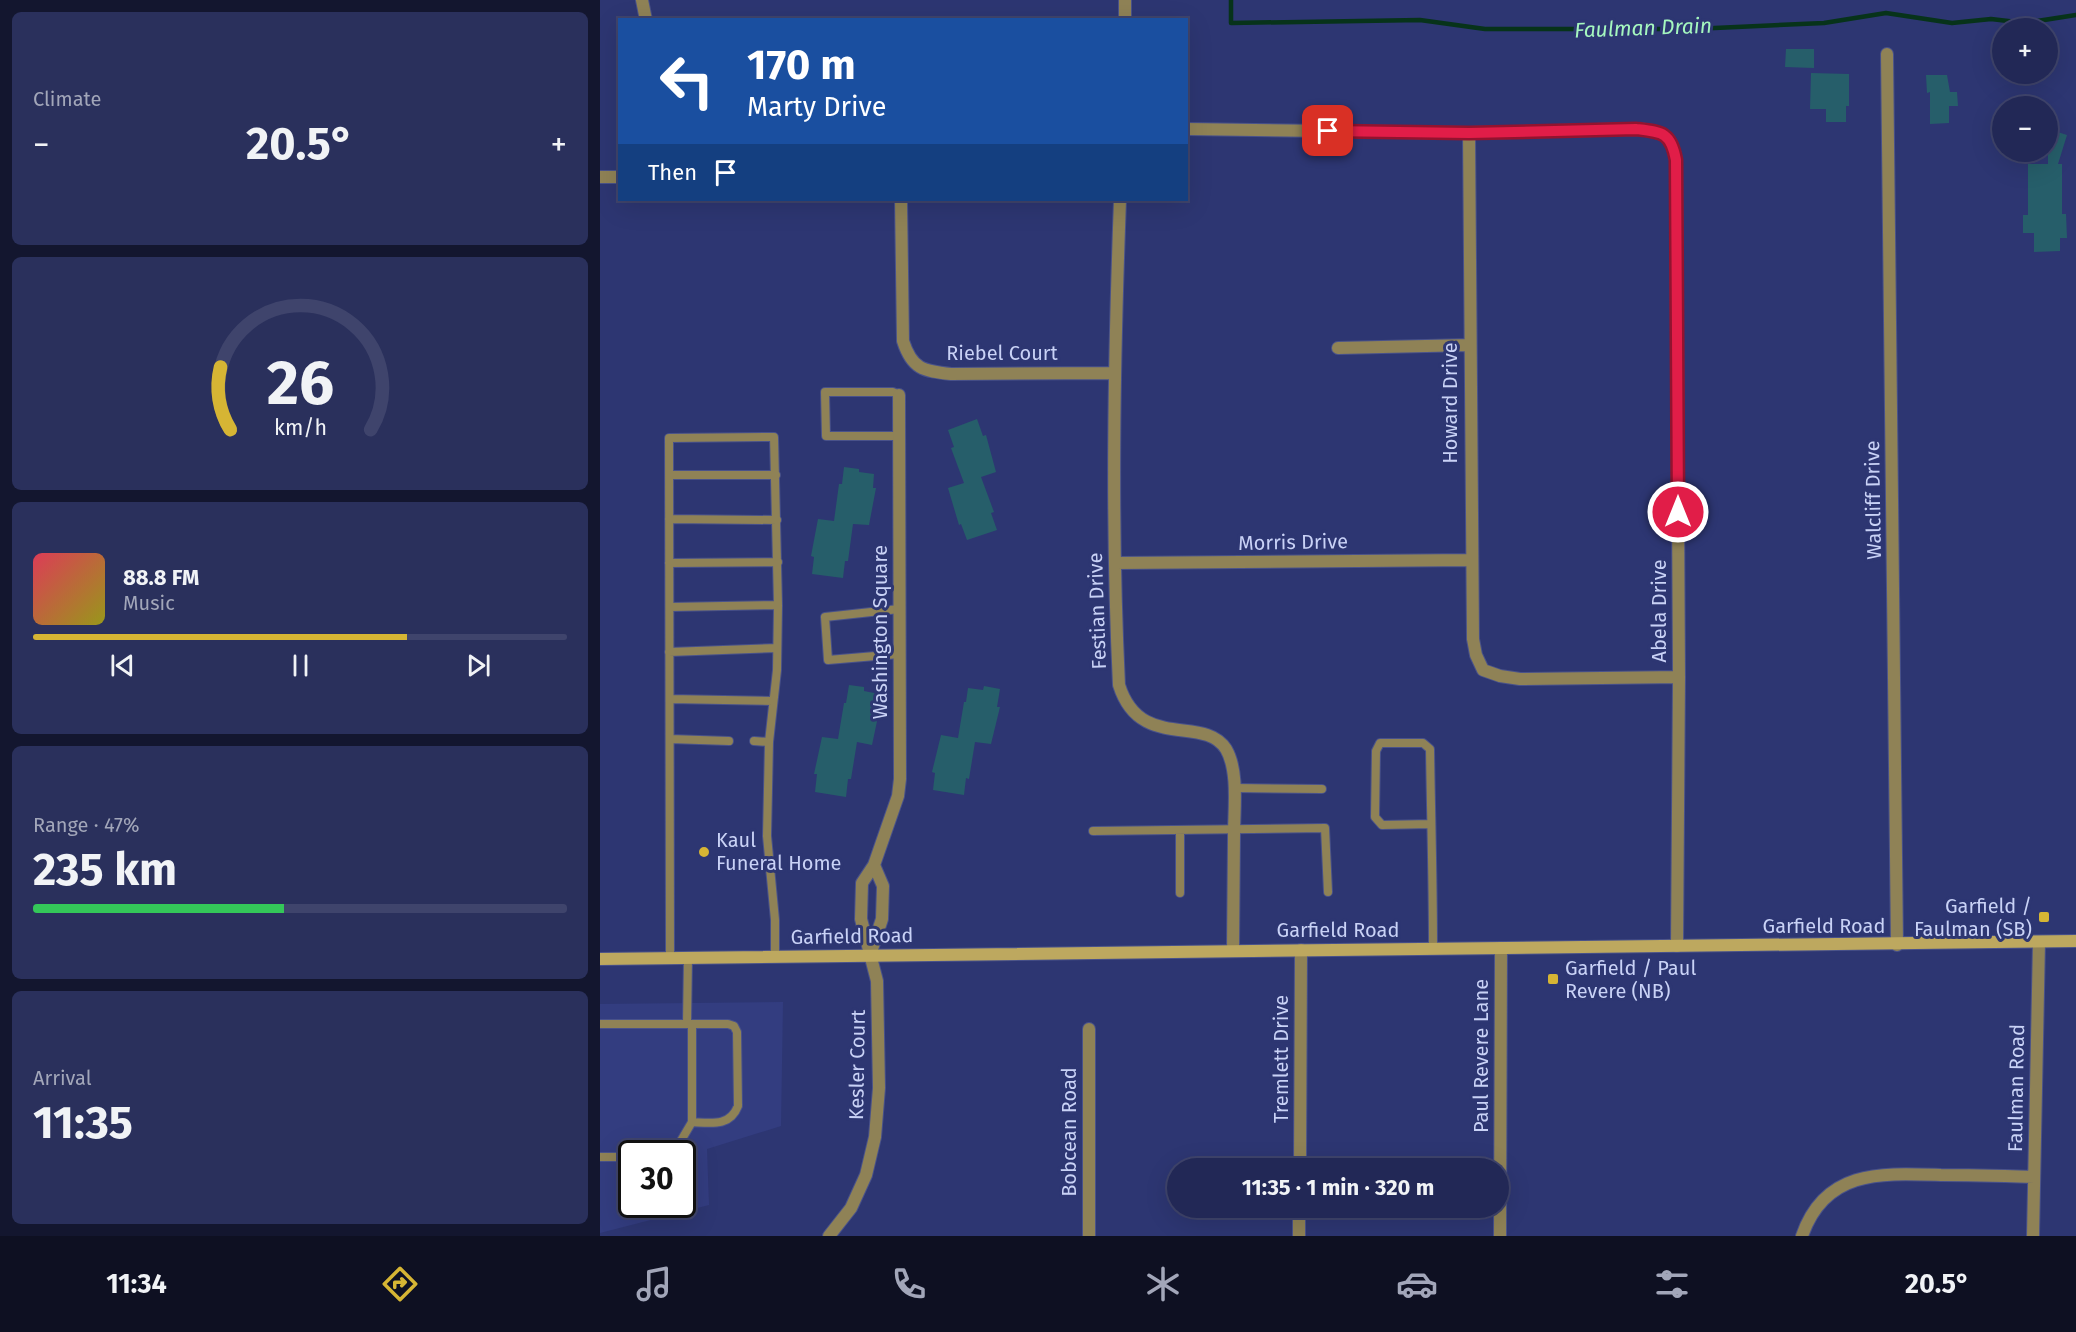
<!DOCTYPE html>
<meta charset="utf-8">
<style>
body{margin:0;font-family:"Fira Sans",sans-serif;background:#2a305c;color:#f1f3f6;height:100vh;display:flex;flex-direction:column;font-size:22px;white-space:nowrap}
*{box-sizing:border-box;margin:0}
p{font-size:20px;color:#a2a6b9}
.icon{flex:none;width:33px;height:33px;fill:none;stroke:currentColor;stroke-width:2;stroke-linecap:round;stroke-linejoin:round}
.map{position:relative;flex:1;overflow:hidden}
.details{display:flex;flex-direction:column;gap:12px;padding:12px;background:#13162f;width:600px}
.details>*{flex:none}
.hud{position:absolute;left:18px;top:18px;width:570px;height:183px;border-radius:0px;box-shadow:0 6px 24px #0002,0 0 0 2px #3f446c;background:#1a4fa0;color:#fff;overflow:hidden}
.tools{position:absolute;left:1392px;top:18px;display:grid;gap:12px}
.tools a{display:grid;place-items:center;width:66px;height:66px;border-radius:50%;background:#222856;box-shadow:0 6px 24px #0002,0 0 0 2px #3f446c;font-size:30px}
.speed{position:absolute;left:18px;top:1140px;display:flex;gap:12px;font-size:30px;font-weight:700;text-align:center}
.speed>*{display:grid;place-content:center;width:78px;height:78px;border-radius:50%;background:#222856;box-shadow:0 6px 24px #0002,0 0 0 2px #3f446c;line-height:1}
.speed .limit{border:3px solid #111;border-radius:9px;background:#fff;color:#111}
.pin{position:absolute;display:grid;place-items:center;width:51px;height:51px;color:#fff;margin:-26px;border-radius:12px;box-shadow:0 3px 9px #0006}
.me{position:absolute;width:66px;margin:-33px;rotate:0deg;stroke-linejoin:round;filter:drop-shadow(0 0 4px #0008)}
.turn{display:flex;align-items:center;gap:21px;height:126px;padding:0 30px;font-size:27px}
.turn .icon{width:78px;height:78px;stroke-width:2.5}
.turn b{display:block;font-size:42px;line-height:51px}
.then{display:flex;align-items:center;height:57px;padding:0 30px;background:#0003;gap:12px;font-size:22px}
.big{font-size:45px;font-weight:700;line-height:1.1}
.details .card{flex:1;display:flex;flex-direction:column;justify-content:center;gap:9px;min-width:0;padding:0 21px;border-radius:9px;background:#2a305c}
.details .dial{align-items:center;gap:0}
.dial svg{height:156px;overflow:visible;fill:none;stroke:#3f446c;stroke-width:7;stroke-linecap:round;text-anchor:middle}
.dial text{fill:#f1f3f6;stroke:none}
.song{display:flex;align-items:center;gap:18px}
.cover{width:72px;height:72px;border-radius:9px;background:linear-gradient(135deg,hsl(350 70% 55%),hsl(60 70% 35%))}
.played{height:6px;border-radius:3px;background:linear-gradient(90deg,#d6b534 70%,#3f446c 70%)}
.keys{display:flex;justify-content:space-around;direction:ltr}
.heat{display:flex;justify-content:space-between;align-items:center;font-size:33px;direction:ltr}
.charge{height:9px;border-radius:4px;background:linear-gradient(90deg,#34c759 47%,#3f446c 0)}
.trip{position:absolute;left:567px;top:1158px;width:342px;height:60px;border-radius:30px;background:#222856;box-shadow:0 6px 24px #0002,0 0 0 2px #3f446c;font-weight:700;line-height:60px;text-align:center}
.dock{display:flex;height:96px;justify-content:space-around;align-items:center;background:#0e1022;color:#a2a6b9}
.dock .icon{width:42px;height:42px}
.dock .on{color:#d6b534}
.dock b{font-size:27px;color:#f1f3f6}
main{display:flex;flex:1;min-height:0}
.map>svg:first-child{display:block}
.built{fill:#333d80;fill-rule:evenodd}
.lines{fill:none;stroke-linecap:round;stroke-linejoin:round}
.stream{stroke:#07331a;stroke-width:4.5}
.building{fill:#265e6a}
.lane-casing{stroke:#49528a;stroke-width:10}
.street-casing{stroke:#49528a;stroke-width:14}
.secondary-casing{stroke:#49528a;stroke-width:14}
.lane{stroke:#8f8256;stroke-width:8}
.street{stroke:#8f8256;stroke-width:12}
.secondary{stroke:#bda85f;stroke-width:12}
.route-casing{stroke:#92132f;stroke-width:15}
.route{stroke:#e11d48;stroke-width:10}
.poi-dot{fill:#d6b534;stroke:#2d3672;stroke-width:2}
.labels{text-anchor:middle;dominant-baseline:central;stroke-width:6;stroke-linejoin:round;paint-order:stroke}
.street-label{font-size:20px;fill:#c9d2f6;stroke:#2d3672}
.poi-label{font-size:20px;fill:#c9d2f6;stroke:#2d3672;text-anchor:start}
.water-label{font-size:21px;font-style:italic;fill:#a5f7bf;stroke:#2d3672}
</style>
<main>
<section class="details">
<div class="card"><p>Climate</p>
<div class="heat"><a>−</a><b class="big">20.5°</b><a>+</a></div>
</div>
<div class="card dial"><svg viewBox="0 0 100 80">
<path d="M14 69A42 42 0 1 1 86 69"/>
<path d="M14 69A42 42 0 0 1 9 37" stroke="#d6b534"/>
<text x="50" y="56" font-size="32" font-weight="700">26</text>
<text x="50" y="72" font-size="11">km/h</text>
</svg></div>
<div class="card">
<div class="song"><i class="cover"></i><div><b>88.8 FM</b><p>Music</p></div></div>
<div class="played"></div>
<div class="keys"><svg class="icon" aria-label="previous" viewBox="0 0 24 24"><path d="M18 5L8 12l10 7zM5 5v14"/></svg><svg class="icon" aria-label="pause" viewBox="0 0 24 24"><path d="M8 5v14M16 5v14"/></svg><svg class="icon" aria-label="next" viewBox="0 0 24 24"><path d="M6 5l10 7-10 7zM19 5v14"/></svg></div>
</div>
<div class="card"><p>Range · 47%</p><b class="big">235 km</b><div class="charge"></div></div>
<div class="card"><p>Arrival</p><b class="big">11:35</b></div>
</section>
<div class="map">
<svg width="1476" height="1236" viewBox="0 0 1476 1236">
<rect width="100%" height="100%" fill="#2d3672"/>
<path class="built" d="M 183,1002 L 181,1126 L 107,1149 L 109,1205 L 0,1233 L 0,1004 ZM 32,1154 L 82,1154 L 82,1204 L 32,1204 Z"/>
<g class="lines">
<path class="stream" d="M 631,0 L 631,23 L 820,20 L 885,29 L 1093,29 L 1224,23 L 1286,13 L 1352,23 L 1391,19 L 1425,23 L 1476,15"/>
</g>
<path class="building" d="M 1186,49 L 1214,49 L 1214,68 L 1185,67 Z
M 1211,73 L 1249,74 L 1249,106 L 1246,106 L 1246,122 L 1226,122 L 1226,109 L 1210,109 Z
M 1326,75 L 1347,75 L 1350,92 L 1357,92 L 1358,106 L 1349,106 L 1349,123 L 1330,124 L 1330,92 L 1327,93 Z
M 1448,129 L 1467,135 L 1458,164 L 1462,164 L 1462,214 L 1466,214 L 1467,238 L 1460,238 L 1460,251 L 1434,252 L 1434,233 L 1423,233 L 1423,215 L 1428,215 L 1428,164 L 1448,164 Z
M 377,419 L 383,436 L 386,435 L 396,472 L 381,477 L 394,512 L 391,513 L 397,530 L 367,540 L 361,524 L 359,525 L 348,488 L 364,483 L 351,448 L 354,447 L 348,430 Z
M 244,467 L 259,469 L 259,472 L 274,474 L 273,488 L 276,488 L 269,525 L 253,524 L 248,561 L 245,561 L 243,578 L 212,574 L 214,557 L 211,556 L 218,519 L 234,521 L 239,484 L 242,484 Z
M 249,685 L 264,687 L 264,691 L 279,694 L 277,707 L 280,707 L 272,745 L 257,742 L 251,779 L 248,779 L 246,797 L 215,792 L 217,774 L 214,774 L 222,737 L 238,739 L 244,703 L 246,703 Z
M 384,686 L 400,689 L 397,707 L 400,707 L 391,744 L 375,742 L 369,779 L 366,778 L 364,795 L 333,790 L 335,773 L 332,772 L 341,735 L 358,738 L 364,702 L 366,702 L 368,688 L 383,690 Z"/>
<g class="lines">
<defs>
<path id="lane" d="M 299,395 L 293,392 L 225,392 L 226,436 L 299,436
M 69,475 L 176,475
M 69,519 L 177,520
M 69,563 L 178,562
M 70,607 L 178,605
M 69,652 L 177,648
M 299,654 L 228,660 L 225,617 L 299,609
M 70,699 L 173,701
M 70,739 L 129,741
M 154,741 L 169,742
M 633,788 L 722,789
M 831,824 L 782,825 L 775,817 L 776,751 L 780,743 L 823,743 L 830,749 C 831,816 833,882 833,949
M 580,830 L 580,893
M 493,831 L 725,828 L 728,892
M 70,958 L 69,438 L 174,437 L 178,605 L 177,670 L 169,742 L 167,836 L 175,920 L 175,956
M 0,1024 L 128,1024 L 134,1026 L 137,1032 L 138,1106 C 130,1127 111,1123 92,1122
M 87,1024 L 88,957
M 65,1154 L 79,1144 L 92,1122 L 92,1024
M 0,1157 L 32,1157"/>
<path id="street" d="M 42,0 L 46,20
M 525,20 L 525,0
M 1287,54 L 1297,945
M 586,129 L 869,133 L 1036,129 C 1062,132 1071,132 1076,160 L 1079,677 L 1077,946
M 869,133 L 873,639 L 876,655 L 883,670 L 900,676 L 920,679 L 1079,677
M 0,177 L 20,177
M 301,200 L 303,341 C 312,369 323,371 351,374 L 514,373
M 520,200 C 514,362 511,523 519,685 C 540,752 604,714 626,749 C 639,771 634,810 634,835 C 634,874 633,912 633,950
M 738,348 L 870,345
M 515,563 L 871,560
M 274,865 L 298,796 L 300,779 L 299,395
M 700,1168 L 701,950
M 229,1236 L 251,1208 L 266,1175 L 275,1137 L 279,1088 L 277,981 L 261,919 L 262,883 L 274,865 L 283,886 L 282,919 L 270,955
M 489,1236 L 489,1029
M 699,1236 L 699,1208
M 900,1236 L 901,948
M 1202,1236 C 1225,1169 1282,1173 1341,1175 C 1372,1175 1403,1176 1434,1177
M 1433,1236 L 1439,942"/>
<path id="secondary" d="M 0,959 L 1476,941"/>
</defs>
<use href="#lane" class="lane-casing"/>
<use href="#street" class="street-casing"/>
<use href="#secondary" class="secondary-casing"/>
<use href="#lane" class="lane"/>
<use href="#street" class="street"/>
<use href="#secondary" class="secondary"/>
</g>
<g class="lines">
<defs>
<path id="route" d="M 728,131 L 869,133 L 1036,129 C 1062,132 1071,132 1076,160 L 1078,512"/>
</defs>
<use href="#route" class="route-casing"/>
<use href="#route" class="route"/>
</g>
<g class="poi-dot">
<circle cx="104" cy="852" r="6"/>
<rect x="1438" y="911" width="12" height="12" rx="3"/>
<rect x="947" y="973" width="12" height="12" rx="3"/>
</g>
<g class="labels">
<g class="street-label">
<text x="402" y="353">Riebel Court</text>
<text transform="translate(850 403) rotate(-90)">Howard Drive</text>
<text transform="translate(1273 500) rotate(-91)">Walcliff Drive</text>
<text transform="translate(693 542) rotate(-1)">Morris Drive</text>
<text transform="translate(497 611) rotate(-92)">Festian Drive</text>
<text transform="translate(1059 611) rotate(-90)">Abela Drive</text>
<text transform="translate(280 632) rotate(-90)">Washington Square</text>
<text x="1224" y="926">Garfield Road</text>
<text x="738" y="930">Garfield Road</text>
<text transform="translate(252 936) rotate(-1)">Garfield Road</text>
<text transform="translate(881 1056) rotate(-90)">Paul Revere Lane</text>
<text transform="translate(681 1059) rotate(-90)">Tremlett Drive</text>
<text transform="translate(257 1065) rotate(-89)">Kesler Court</text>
<text transform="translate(1416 1088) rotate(-89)">Faulman Road</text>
<text transform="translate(469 1132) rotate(-90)">Bobcean Road</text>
</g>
<g class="poi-label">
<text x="116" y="840">Kaul<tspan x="116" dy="23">Funeral Home</tspan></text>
<text x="1432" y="906" text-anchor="end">Garfield /<tspan x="1432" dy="23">Faulman (SB)</tspan></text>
<text x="965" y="968">Garfield / Paul<tspan x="965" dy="23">Revere (NB)</tspan></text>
</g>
<g class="water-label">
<text transform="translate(1043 28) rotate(-2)">Faulman Drain</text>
</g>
</g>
</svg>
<div class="tools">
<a>+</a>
<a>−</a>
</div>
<div class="speed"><div class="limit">30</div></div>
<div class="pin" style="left:728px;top:131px;background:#d93025"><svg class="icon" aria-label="arrive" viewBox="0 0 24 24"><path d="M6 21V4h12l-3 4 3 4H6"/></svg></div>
<svg class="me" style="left:1078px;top:512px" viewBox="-20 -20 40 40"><circle r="17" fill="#e11d48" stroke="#fff" stroke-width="3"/><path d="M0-11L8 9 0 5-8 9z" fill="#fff"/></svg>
<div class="trip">11:35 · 1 min · 320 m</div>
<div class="hud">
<div class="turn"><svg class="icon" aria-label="left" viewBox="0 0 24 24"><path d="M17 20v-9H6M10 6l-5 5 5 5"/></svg><div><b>170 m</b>Marty Drive</div></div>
<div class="then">Then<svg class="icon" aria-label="arrive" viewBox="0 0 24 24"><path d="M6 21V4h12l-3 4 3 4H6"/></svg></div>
</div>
</div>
</main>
<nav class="dock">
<b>11:34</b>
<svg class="icon on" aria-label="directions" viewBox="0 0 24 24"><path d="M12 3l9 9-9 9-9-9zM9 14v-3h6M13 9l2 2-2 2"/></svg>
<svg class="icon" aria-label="music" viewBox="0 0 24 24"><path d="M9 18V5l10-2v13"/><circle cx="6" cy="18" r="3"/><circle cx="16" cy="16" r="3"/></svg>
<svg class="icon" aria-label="phone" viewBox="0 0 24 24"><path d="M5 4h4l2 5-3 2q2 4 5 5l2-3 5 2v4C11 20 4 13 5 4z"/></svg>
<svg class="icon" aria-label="climate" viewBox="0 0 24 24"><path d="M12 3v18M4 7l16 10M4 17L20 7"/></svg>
<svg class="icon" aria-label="car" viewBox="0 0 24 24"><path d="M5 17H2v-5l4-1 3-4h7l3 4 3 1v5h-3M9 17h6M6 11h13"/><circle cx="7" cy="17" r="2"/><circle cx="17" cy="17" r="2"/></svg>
<svg class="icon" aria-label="filters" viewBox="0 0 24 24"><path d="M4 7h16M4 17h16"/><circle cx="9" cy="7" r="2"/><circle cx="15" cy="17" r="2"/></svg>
<b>20.5°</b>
</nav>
